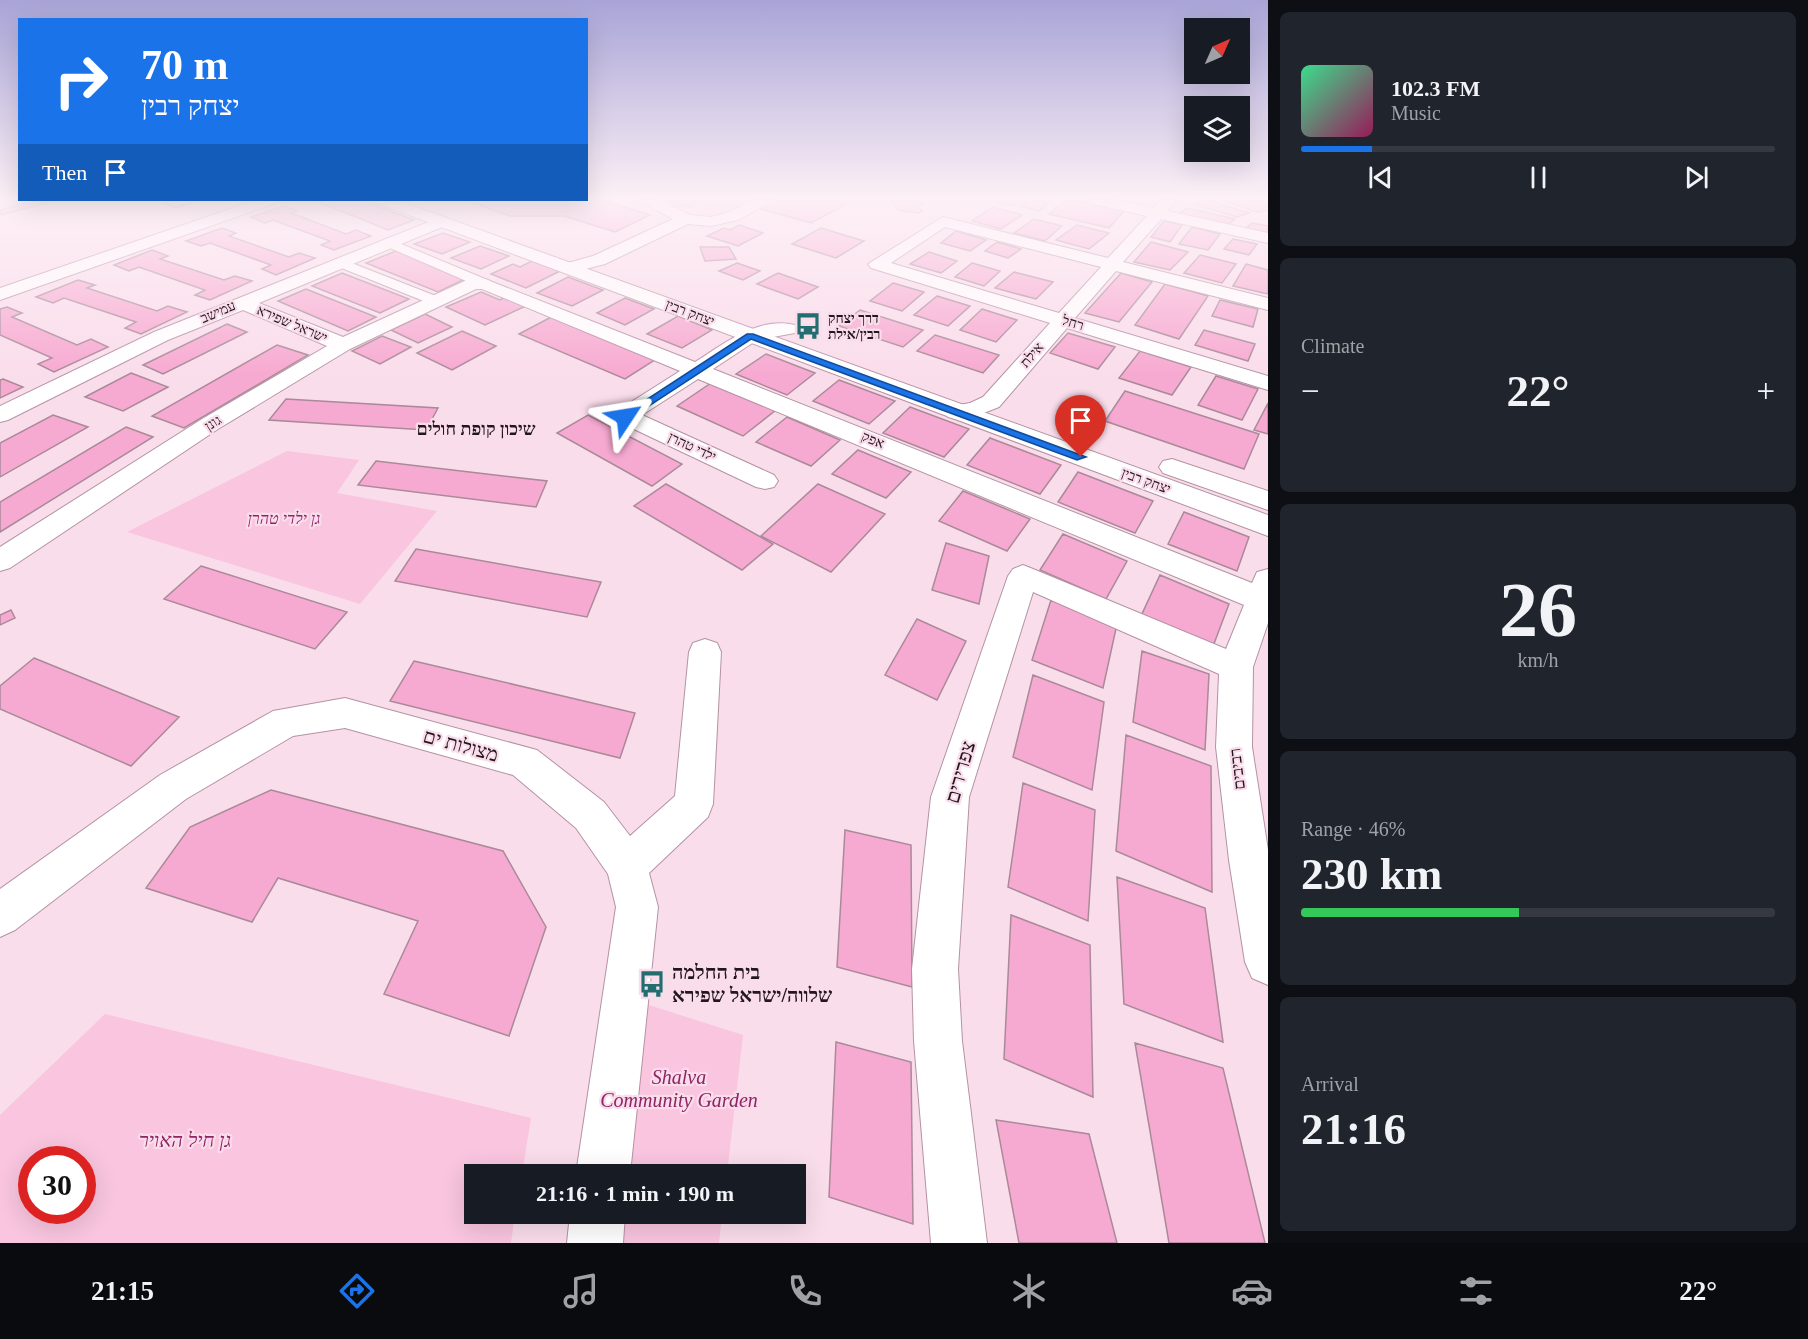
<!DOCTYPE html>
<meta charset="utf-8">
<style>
body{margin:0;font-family:"Times New Roman","Noto Sans Hebrew",serif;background:#20242c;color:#f1f3f6;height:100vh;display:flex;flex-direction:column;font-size:22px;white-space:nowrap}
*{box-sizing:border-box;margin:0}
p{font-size:20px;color:#9ea1a6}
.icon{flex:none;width:33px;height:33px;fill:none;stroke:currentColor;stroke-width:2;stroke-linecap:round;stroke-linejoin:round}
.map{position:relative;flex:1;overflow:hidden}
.sheet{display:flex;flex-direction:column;gap:12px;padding:12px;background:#0d0f14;width:540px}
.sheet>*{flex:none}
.hud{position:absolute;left:18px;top:18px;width:570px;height:183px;border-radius:0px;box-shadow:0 6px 24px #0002;background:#1a73e8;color:#fff;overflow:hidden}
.needle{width:39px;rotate:45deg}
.buttons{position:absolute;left:1184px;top:18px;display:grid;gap:12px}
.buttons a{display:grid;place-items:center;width:66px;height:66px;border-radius:0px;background:#171b24;box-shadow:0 6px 24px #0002;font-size:30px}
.speed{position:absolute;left:18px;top:1146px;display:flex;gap:12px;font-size:30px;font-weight:700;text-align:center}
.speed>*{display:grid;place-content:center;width:78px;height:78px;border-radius:50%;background:#171b24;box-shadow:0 6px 24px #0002;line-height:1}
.speed .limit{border:9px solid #d22;background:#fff;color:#111}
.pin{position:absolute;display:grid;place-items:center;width:51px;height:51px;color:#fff;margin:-62px -26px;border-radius:50% 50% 50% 0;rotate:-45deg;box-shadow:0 0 6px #0007}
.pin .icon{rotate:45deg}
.me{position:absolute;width:66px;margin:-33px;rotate:57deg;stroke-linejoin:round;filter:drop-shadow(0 0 4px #0008)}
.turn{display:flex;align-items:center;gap:21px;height:126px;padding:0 24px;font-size:27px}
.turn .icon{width:78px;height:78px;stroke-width:2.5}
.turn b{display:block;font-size:42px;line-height:51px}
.then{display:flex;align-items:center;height:57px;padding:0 24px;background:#0003;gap:12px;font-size:22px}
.big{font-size:45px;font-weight:800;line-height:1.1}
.sheet .card{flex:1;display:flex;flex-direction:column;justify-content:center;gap:9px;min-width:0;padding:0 21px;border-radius:9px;background:#20242c}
.sheet .dial{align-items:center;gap:0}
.dial b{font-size:78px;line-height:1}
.song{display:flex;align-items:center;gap:18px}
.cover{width:72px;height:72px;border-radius:9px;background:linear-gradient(135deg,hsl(150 70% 55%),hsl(330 70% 35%))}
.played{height:6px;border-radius:3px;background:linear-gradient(90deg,#1a73e8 15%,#363941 15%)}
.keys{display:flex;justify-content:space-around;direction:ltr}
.heat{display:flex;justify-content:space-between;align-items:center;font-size:33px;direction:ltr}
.charge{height:9px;border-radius:4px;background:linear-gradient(90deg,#34c759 46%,#363941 0)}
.trip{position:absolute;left:464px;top:1164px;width:342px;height:60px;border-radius:0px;background:#171b24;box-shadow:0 6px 24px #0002;font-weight:800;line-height:60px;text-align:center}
.tab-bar{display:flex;height:96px;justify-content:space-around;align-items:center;background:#090b0e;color:#9ea1a6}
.tab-bar .icon{width:42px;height:42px}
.tab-bar .on{color:#1a73e8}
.tab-bar b{font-size:27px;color:#f1f3f6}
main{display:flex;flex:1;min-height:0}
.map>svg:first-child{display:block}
.green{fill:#f9c5df;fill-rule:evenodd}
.building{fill:#f7aad1;stroke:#aa8999;stroke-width:1.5}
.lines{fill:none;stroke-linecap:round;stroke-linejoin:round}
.pedestrian-casing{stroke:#b492a2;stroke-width:2}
.minor-casing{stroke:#b492a2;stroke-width:2}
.secondary-casing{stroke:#b492a2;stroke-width:2}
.pedestrian{fill:#fff;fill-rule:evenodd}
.minor{fill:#fff;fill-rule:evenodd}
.secondary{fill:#fff;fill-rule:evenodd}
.route{fill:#1a73e8;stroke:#114b97;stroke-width:1.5}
.labels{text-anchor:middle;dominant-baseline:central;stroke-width:4.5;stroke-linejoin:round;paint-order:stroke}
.far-street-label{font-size:14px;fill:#23171d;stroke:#faddeb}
.far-poi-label{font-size:14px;font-weight:bold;fill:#23171d;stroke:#faddeb;text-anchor:start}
.park-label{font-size:16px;font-style:italic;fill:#902366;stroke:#faddeb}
.street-label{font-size:16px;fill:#23171d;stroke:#faddeb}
.far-district-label{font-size:18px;font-weight:bold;fill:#23171d;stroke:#faddeb}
.near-street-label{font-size:20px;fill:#23171d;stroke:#faddeb}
.near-poi-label{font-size:20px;font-weight:bold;fill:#23171d;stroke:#faddeb;text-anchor:start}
.near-park-label{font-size:20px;font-style:italic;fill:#902366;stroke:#faddeb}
</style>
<main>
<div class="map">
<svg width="1268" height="1243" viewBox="0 0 1268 1243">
<rect width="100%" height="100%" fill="#faddeb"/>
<path class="green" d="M 656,200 L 750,200 L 712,218 Z
M 287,451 L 359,460 L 337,493 L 437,511 L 360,604 L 127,532 Z
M 630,999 L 743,1035 L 727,1174 L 612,1174 Z
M 105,1014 L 531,1118 L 522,1174 L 474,1174 L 474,1214 L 515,1214 L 511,1243 L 0,1243 L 0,1115 ZM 32,1160 L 82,1160 L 82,1210 L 32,1210 Z
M 608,1214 L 722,1214 L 719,1243 L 605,1243 Z"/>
<path class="building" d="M 40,200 L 57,200 L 0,215 L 0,210 Z
M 171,200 L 200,200 L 176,208 L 162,203 Z
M 314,200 L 361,200 L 414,220 L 388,230 Z
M 465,200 L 602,200 L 650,215 L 615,232 L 564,216 L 510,216 Z
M 665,200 L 703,200 L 689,207 Z
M 774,200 L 832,200 L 847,204 L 811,223 L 758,208 Z
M 890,200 L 918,200 L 923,204 L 917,205 L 922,211 L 918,213 L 899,210 Z
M 989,200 L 1020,200 L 1012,206 Z
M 1027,200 L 1052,200 L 1039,211 L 1020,206 Z
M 1065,200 L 1072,200 L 1124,211 L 1109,228 L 1049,214 Z
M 1207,200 L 1249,213 L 1237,217 L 1193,204 Z
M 1221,200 L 1252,200 L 1268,205 L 1268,210 L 1257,212 Z
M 284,206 L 297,211 L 291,213 L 346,234 L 356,230 L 371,236 L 334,250 L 321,245 L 330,241 L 273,220 L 265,223 L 251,217 Z
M 993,207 L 1022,215 L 1001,229 L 972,221 Z
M 1187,208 L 1235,219 L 1227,226 L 1179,214 Z
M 1034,219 L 1062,226 L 1045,241 L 1014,233 Z
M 1164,221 L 1182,225 L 1170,242 L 1151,237 Z
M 1252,223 L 1268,226 L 1268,233 L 1246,228 Z
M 739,225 L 763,233 L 738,246 L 707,236 L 724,228 L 730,230 Z
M 1077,225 L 1109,233 L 1089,249 L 1056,240 Z
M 1192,227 L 1220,234 L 1208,250 L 1179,244 Z
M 222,228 L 236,233 L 229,236 L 289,257 L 299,253 L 315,258 L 276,275 L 262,269 L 271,265 L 210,243 L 201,246 L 186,241 Z
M 821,228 L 864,241 L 836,258 L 792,244 Z
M 956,231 L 986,240 L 970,251 L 941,243 Z
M 443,233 L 470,242 L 442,254 L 414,244 Z
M 1233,239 L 1257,244 L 1249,255 L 1224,249 Z
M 997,242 L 1021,249 L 1008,258 L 985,251 Z
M 1151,242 L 1188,252 L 1170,270 L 1134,262 Z
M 480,246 L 509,256 L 481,269 L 451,258 Z
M 700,247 L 729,247 L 736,259 L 705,261 Z
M 152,250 L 168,256 L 160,259 L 224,280 L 235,276 L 252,281 L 210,300 L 195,295 L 205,290 L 139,267 L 129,271 L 114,265 Z
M 396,251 L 467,278 L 438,292 L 366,263 Z
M 929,252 L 957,261 L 941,273 L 910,264 Z
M 1200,255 L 1236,264 L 1222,283 L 1184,273 Z
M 532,261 L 560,271 L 526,288 L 491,274 L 513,264 L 520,267 Z
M 737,263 L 760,271 L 743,280 L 719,271 Z
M 972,263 L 1000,271 L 984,286 L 955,277 Z
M 1246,264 L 1268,270 L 1268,294 L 1233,286 Z
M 1014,272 L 1053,282 L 1036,299 L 995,288 Z
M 342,273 L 409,299 L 380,313 L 312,286 Z
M 778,273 L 818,287 L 798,299 L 757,284 Z
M 1121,273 L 1152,282 L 1119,322 L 1085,313 Z
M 568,277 L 603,290 L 572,306 L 537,293 Z
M 78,280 L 95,285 L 87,288 L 157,311 L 168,306 L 187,312 L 141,334 L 125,328 L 136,322 L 64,298 L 53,303 L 36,297 Z
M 893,283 L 924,292 L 902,311 L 870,301 Z
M 1165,284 L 1208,296 L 1179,339 L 1135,325 Z
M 306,289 L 376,317 L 348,331 L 278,301 Z
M 481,292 L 500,300 L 510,295 L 530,304 L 485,325 L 446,307 Z
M 937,296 L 970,306 L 948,326 L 914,315 Z
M 625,298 L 654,309 L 625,325 L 597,313 Z
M 1220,300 L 1258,309 L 1253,327 L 1212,316 Z
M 7,307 L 22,313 L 12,317 L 77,345 L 91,339 L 108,347 L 54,372 L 38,364 L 52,358 L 0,335 L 0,309 Z
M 982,309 L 1017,320 L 996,342 L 960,330 Z
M 860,310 L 923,330 L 903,347 L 839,326 Z
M 425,314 L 452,327 L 418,343 L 391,330 Z
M 553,316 L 658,358 L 625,379 L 519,334 Z
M 678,316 L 712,330 L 682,348 L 647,334 Z
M 227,324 L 247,332 L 163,374 L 143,365 Z
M 1204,330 L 1255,344 L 1248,361 L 1195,345 Z
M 462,331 L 496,346 L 452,370 L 417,353 Z
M 1068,333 L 1115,347 L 1098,369 L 1050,353 Z
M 935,335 L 999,355 L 983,373 L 917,351 Z
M 382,336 L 411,347 L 380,364 L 352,351 Z
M 277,345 L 308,355 L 184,428 L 152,416 Z
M 1140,351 L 1191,367 L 1172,395 L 1119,378 Z
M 766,354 L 815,373 L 787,395 L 736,374 Z
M 131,373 L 168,387 L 123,411 L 85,397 Z
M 1216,376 L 1258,389 L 1242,420 L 1198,405 Z
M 3,379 L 23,387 L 0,398 L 0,380 Z
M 839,380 L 895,401 L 869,424 L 813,401 Z
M 711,383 L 776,410 L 743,436 L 677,406 Z
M 1125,391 L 1259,434 L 1244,469 L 1105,421 Z
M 286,399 L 438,408 L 426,430 L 269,420 Z
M 1268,403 L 1268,434 L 1254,430 Z
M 910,407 L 969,429 L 944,457 L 883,433 Z
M 53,415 L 88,427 L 0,477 L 0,443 Z
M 588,415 L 682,464 L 652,486 L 557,433 Z
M 787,417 L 840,440 L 811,466 L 756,442 Z
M 126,427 L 153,437 L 0,532 L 0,502 Z
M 990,438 L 1061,465 L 1040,494 L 967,465 Z
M 858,450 L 911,472 L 886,498 L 832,474 Z
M 376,461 L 547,481 L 536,507 L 358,485 Z
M 1078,472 L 1153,501 L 1135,533 L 1058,502 Z
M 666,484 L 773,544 L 742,570 L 634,506 Z
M 818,484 L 885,514 L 831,572 L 761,536 Z
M 963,491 L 1030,519 L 1007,551 L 939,521 Z
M 1184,512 L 1249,537 L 1237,571 L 1168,544 Z
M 1063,534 L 1127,561 L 1106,599 L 1040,570 Z
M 946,543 L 989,556 L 979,604 L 932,590 Z
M 416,549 L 601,582 L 587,617 L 395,581 Z
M 201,566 L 347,612 L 315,649 L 164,599 Z
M 1160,575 L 1229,604 L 1212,649 L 1141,616 Z
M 1051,600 L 1117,624 L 1103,688 L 1032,660 Z
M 11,610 L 15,618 L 0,625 L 0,615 Z
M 917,619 L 966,641 L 937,700 L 885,675 Z
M 1142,651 L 1209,674 L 1205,750 L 1133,722 Z
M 34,658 L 179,717 L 131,766 L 0,709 L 0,686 Z
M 414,661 L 635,713 L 620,758 L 390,701 Z
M 1033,675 L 1104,702 L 1092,790 L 1013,757 Z
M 1126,735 L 1211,766 L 1212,892 L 1116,851 Z
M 1023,783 L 1095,810 L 1088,921 L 1008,887 Z
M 271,790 L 503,851 L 546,927 L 509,1036 L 384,994 L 418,921 L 278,878 L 252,922 L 146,888 L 190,827 Z
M 845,830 L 911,845 L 912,987 L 837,967 Z
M 1117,877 L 1205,908 L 1223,1042 L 1124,1004 Z
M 1011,915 L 1090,945 L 1093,1097 L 1004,1059 Z
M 836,1042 L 911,1062 L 913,1224 L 829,1197 Z
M 1135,1043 L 1223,1068 L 1265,1243 L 1169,1243 Z
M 996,1120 L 1089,1134 L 1117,1243 L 1019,1243 Z"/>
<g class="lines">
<defs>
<path id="pedestrian" d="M 387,238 L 490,281 L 492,284 L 485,288 L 480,287 L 383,245 L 381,242 Z
M 339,258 L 441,298 L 443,301 L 436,305 L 431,304 L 334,265 L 332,262 Z"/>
<path id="minor" d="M 637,200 L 658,200 L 691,215 L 711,217 L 727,213 L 755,200 L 774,200 L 738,220 L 711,226 L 688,224 L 605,264 L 570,273 L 564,272 L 561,268 L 564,264 L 593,256 L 673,219 Z
M 1088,200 L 1116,200 L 1153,208 L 1161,200 L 1176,200 L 1167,211 L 1268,233 L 1268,243 L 1161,219 L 1123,262 L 1268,298 L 1268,310 L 1116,271 L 1075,318 L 1268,376 L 1268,390 L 1067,328 L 999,407 L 976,416 L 956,419 L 948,417 L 944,412 L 948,407 L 970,403 L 983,397 L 1050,323 L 871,268 L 868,264 L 943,217 L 1108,258 L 1147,216 L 1090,203 ZM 945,227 L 1101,267 L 1059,313 L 891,263 Z
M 441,217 L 447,219 L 449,222 L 447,225 L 259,303 L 343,337 L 467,280 L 485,279 L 695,362 C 725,343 758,316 795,325 L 798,329 L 795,333 L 757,340 L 713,369 L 1252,583 L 1257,572 L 1268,569 L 1268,623 L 1253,667 L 1252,747 L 1268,850 L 1268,985 L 1252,978 L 1245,962 L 1229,860 L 1216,747 L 1219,674 L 1033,592 L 969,797 L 958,969 L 962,1041 L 987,1243 L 931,1243 L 914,1041 L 912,969 L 931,797 L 1008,576 L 1013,569 L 1023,565 L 1033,569 L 1226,649 L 1244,605 L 698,379 L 642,415 L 774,475 L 778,481 L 774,487 L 765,489 L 756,487 L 617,421 L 613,416 L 617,411 L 680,371 L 482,289 L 476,289 L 350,349 L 218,429 L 10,568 L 0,571 L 0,547 L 202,419 L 327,346 L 243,310 L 168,340 L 8,420 L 0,422 L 0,406 L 154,332 Z
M 705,639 L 717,643 L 721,652 L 713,804 L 708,817 L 649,873 L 658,907 L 630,1174 L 576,1174 L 616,907 L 608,874 L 576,828 L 513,775 L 345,728 L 293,736 L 186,799 L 15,930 L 0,937 L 0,889 L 160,775 L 273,711 L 345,698 L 537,750 L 604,802 L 630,836 L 675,796 L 689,652 L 693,643 Z
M 570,1214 L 625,1214 L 623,1243 L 567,1243 Z"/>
<path id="secondary" d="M 256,200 L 279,200 L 276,203 L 0,300 L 0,288 Z
M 374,200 L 397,200 L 1268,515 L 1268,536 L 377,203 Z
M 1172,459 L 1268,491 L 1268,510 L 1163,473 L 1159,467 L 1163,461 Z"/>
</defs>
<use href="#pedestrian" class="pedestrian-casing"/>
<use href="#minor" class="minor-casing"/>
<use href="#secondary" class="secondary-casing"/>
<use href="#pedestrian" class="pedestrian"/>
<use href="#minor" class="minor"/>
<use href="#secondary" class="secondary"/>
</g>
<linearGradient id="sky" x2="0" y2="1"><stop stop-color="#a8a4d7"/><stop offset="0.53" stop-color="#fdf0f6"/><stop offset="1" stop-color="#fdf0f6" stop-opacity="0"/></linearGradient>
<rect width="1268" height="374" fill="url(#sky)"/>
<path class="route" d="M 747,334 L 753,334 L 1086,457 L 1077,460 L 751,339 L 629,419 L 620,417 Z"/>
<defs>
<symbol id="bus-bare" viewBox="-9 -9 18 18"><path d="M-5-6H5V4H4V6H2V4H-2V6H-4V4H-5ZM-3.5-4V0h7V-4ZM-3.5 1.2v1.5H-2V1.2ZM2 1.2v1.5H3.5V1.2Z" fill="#216d6f" stroke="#faddeb" stroke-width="2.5" paint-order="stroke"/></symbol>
</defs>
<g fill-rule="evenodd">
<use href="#bus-bare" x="789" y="307" width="38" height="38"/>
<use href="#bus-bare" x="633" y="965" width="38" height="38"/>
</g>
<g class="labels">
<g class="far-street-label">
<text transform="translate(218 312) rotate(-23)">עמישב</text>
<text transform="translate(690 313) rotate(21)">יצחק רבין</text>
<text transform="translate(1073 323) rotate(17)">רחל</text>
<text transform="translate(292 324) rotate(23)">ישראל שפירא</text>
<text transform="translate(1032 355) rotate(-49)">אילת</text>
<text transform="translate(213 423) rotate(-32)">גונן</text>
<text transform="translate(873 440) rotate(22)">אפק</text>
<text transform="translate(692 447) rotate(25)">ילדי טהרן</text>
<text transform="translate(1146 481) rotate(20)">יצחק רבין</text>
</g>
<g class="far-poi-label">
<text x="828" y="318">דרך יצחק<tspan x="828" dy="16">רבין/אילת</tspan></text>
</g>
<g class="park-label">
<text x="284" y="518">גן ילדי טהרן</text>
</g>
<g class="street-label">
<text transform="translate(1237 769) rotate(-97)">רביבים</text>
</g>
<g class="far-district-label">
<text x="476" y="429">שיכון קופת חולים</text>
</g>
<g class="near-street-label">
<text transform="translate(461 745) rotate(15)">מצולות ים</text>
<text transform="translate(960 772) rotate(-74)">צפרירים</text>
</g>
<g class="near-poi-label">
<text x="672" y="972">בית החלמה<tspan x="672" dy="23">שלווה/ישראל שפירא</tspan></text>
</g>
<g class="near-park-label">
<text x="679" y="1077">Shalva<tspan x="679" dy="23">Community Garden</tspan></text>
<text x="185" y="1140">גן חיל האויר</text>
</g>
</g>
</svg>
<div class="buttons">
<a><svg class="needle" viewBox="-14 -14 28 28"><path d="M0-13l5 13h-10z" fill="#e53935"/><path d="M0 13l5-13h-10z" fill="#9ea1a6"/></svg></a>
<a><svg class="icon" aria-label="layers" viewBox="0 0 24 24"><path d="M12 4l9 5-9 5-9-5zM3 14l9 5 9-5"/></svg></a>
</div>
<div class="speed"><div class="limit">30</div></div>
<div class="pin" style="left:1081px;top:457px;background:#d93025"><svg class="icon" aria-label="arrive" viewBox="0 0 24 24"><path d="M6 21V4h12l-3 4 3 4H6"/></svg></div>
<svg class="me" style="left:625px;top:417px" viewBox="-20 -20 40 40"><path d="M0-17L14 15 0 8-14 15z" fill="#1a73e8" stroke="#fff" stroke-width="4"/></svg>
<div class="trip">21:16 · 1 min · 190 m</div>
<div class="hud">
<div class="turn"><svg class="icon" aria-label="right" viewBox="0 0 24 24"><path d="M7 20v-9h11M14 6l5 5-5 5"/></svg><div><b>70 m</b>יצחק רבין</div></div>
<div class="then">Then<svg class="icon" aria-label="arrive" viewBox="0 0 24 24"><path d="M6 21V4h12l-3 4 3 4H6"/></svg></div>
</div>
</div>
<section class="sheet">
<div class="card">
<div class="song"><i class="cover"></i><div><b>102.3 FM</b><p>Music</p></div></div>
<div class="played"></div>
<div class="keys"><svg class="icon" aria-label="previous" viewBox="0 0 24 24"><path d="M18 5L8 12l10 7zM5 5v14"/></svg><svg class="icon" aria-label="pause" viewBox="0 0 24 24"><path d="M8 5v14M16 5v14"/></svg><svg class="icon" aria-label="next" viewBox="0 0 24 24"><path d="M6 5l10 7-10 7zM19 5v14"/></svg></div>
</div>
<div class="card"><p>Climate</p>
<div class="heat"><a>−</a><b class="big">22°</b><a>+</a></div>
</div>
<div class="card dial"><b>26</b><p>km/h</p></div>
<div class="card"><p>Range · 46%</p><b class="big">230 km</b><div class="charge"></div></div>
<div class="card"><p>Arrival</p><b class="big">21:16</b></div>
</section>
</main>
<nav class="tab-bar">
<b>21:15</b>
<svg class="icon on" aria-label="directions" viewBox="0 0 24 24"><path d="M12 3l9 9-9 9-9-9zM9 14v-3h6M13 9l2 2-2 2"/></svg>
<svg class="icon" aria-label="music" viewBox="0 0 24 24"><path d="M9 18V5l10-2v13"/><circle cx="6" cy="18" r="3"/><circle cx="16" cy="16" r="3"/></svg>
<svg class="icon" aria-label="phone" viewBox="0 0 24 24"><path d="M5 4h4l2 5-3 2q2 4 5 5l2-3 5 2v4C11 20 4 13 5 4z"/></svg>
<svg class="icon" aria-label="climate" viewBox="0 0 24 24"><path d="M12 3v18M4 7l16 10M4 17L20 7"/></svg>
<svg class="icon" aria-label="car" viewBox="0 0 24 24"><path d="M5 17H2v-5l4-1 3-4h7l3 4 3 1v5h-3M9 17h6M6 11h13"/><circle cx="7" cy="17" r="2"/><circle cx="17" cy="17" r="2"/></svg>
<svg class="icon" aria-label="filters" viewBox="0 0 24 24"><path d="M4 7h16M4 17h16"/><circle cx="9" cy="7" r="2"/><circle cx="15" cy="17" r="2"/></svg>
<b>22°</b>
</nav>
